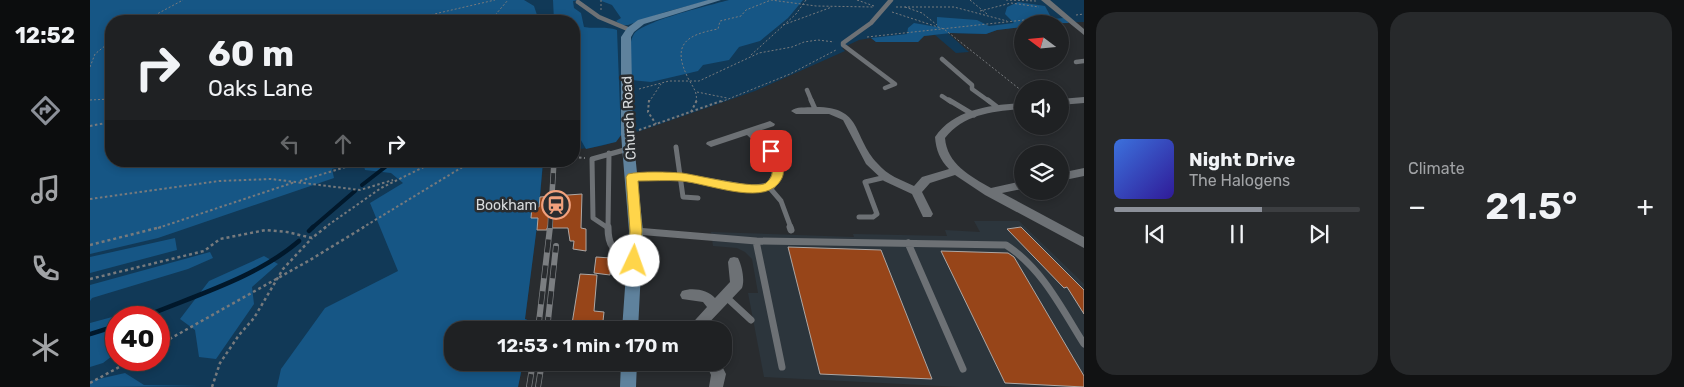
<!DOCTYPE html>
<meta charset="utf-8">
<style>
body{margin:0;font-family:Rubik,sans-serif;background:#27292b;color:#f1f3f6;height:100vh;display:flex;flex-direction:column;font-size:19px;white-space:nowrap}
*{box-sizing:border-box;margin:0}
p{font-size:16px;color:#a1a3a6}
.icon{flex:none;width:28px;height:28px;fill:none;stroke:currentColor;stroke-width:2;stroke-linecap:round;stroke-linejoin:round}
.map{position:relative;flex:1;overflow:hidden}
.panel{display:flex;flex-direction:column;gap:12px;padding:12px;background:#111213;width:600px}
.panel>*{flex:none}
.hud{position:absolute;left:15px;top:15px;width:475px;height:152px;border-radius:20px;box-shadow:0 2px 8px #0003,0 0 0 1px #3c3e41;background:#1f2123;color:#f1f3f6;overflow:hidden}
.needle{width:32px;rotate:286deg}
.controls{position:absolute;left:924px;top:15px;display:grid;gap:10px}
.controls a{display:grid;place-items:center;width:55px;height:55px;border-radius:50%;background:#1f2123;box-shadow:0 2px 8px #0003,0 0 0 1px #3c3e41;font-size:25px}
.speed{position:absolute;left:15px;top:306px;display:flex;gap:10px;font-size:25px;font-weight:700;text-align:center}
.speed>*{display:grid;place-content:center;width:65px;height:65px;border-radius:50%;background:#1f2123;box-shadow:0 2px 8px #0003,0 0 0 1px #3c3e41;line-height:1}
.speed .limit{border:8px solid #d22;background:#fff;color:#111}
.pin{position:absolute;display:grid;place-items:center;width:42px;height:42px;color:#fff;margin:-21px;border-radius:10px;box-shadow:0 2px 8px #0006}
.me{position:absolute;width:55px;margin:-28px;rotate:3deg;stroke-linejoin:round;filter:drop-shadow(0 0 4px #0008)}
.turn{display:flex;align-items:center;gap:18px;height:105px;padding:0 20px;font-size:22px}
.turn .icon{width:65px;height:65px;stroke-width:2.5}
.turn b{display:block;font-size:35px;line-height:42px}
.lanes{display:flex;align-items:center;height:48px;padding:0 20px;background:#0003;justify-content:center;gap:25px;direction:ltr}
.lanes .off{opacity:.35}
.big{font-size:38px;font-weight:600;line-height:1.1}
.panel .widget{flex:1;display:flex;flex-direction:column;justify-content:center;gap:8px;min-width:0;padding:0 18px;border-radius:20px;background:#27292b}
.song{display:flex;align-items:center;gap:15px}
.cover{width:60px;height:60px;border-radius:8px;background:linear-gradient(135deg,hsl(220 70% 55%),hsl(250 70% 35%))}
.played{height:5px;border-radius:2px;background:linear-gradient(90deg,#8c9099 60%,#3c3e41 60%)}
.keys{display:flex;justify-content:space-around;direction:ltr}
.heat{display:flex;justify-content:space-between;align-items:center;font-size:28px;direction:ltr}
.panel .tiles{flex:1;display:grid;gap:12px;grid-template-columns:repeat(2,1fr)}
.trip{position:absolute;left:354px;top:321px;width:288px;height:50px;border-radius:20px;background:#1f2123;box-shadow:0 2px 8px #0003,0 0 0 1px #3c3e41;font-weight:600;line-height:50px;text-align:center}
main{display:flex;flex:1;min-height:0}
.tab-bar{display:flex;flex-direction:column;width:90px;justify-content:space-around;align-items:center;background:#0c0d0e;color:#a1a3a6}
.tab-bar .icon{width:35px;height:35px}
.tab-bar .active{color:#8c9099}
.tab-bar b{font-size:22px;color:#f1f3f6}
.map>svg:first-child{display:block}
.built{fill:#2c353c}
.green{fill:#113957;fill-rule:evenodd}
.forest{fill:#165685}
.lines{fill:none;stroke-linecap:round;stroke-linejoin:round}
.stream-far1{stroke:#01182b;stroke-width:4}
.stream{stroke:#01182b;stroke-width:4.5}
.building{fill:#974519;stroke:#ada7a4}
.path-far2{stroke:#777a7d;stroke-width:1;stroke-dasharray:2 2;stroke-linecap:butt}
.path-far1{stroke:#777a7d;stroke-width:2;stroke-dasharray:2.5 2.5;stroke-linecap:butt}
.path{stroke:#777a7d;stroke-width:2.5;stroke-dasharray:3 3;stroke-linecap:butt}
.lane-far2{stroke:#6d7175;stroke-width:4.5}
.lane-far1{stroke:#6d7175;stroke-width:5}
.lane{stroke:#6d7175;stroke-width:7}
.street{fill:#6d7175;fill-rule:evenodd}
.secondary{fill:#5f829d;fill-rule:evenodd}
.rail-far1-casing{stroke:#7b7e81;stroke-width:5.5}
.rail-casing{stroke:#7b7e81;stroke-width:6}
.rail-far1{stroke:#292c2f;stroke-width:4;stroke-dasharray:11;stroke-linecap:butt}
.rail{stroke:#292c2f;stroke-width:4.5;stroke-dasharray:13;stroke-linecap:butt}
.route{fill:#ffd54a;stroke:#a68a30}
.labels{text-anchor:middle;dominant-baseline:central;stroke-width:5;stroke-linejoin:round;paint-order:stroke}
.street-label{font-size:14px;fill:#d8dbdd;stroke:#292c2f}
.poi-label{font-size:14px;fill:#d8dbdd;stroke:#292c2f;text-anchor:end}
</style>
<main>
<nav class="tab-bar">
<b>12:52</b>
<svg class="icon active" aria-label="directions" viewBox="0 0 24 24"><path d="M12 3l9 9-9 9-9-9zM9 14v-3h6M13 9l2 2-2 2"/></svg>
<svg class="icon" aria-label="music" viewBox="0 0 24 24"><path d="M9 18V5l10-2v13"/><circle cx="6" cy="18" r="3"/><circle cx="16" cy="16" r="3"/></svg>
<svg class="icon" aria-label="phone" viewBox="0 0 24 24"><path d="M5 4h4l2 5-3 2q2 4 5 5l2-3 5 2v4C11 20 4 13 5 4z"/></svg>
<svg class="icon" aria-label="climate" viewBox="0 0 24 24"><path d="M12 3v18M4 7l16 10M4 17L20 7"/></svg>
</nav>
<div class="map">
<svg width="994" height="387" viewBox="0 0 994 387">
<rect width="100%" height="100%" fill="#292c2f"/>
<path class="built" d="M 884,221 L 929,221 L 994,284 L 994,387 L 871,387 L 674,377 L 658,293 L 668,293 L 662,259 L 655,252 L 647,248 L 623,246 L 621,232 L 764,237 L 763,234 L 857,236 L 855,230 L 890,232 Z"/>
<path class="green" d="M 0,0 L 994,0 L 994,22 L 932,24 L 932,27 L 907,30 L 896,34 L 858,33 L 879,52 L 866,53 L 845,35 L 834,36 L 828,42 L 786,42 L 781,38 L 769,40 L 752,48 L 755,51 L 665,91 L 550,131 L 531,135 C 527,146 495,149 484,149 L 484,21 L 21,21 L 21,161 L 453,161 L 453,165 L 449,207 L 441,218 L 448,218 L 435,319 L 440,321 L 438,330 L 362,330 L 362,362 L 433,363 L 428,387 L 0,387 ZM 26,318 L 69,318 L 69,360 L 26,360 Z"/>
<path class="forest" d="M 0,0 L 434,0 L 444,6 L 449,21 L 21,21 L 21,161 L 266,161 L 242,169 L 244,178 L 68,238 L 0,254 Z
M 463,0 L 488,0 L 483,1 L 484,8 L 491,13 L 494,27 C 505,29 516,26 527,30 L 531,135 L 526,142 L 496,149 L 488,135 L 484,135 L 484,21 L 464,21 Z
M 509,0 L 620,0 L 575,12 L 538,25 L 531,25 L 526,21 L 531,18 L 522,5 Z
M 639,0 L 713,0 L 698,18 L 670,41 L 649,47 L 639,60 L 613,65 L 608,71 L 561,82 L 541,80 C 541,67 537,45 544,34 C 553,21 621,5 639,0 Z
M 928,2 L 955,6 L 962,19 L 974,18 L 979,23 L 932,24 L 932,27 L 907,30 L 896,34 L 861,33 L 834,36 L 828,42 L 786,42 L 781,38 L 817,34 L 818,28 L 824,23 L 847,27 L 847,17 L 887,20 L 899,26 L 924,23 L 915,14 L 917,7 Z
M 273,161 L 453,161 L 449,207 L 441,218 L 448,218 L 435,319 L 440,321 L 438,330 L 362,330 L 362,362 L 433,363 L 428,387 L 187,387 L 191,369 L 235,308 L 308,271 L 280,203 L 313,183 L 301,173 L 275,170 Z
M 85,238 L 87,250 L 0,273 L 0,257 Z
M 120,252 L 123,258 L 98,269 L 2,298 L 0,301 L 0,285 Z
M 174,256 L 188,264 L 162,287 L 164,304 L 126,359 L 109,357 L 105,330 L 90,319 L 119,281 Z
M 37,313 L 36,317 L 26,318 L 26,353 L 13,363 L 0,367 L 0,323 Z
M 35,373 L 54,385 L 111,386 L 0,387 L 0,381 Z"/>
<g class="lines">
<path class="stream-far1" d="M 272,185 L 303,161
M 222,228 L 265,191"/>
<path class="stream" d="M 219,231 L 223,227
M 51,318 C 103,296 166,278 209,241
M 0,334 L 26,326"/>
</g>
<path class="building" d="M 492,194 L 491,228 L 496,229 L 496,251 L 483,249 L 484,241 L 480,241 L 478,228 L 457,228 L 457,230 L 447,230 L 448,218 L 441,218 L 442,207 L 449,207 L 450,197 Z
M 931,227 L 994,290 L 994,314 L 977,287 L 974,288 L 917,229 Z
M 698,247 L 791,250 L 842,379 L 730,374 Z
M 851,251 L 918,253 L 924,257 L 994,376 L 994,387 L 915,383 Z
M 506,257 L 521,258 L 520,275 L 504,273 Z
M 490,274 L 507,275 L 504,311 L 514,312 L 512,330 L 481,330 Z"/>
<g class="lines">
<path class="path-far2" d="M 511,0 L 511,10
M 767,0 L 784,6
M 880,0 L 897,14
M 916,0 L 946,1
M 806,7 L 864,7 L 917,21
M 815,7 L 832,13 L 847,25
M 890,11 L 921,3 L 949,7
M 802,12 L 854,29 L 932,91
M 986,15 L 994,14
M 54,21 L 93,0
M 314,21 L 405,0
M 400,21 L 418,0
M 693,25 L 742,7
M 777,37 L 962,17
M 661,55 L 706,14 L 716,0
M 0,67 L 5,54 L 21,41
M 549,89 L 579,81 L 609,81 L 669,53 L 702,47 L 714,42 L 728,40 L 744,42
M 607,92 L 637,98
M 0,100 L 21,99
M 559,102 L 571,84
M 606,102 C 608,93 603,87 599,80 C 581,45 595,35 628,29 L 630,21 L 651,16 L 656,10 L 681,0 L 726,6 L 783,7
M 631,102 L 700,74 L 746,50"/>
<path class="path-far1" d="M 559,100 L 558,112 L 566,124
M 601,112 L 607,100
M 0,126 L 21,122
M 549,130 L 634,100
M 484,157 L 495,158
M 340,166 L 377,163
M 210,181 L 275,161
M 0,199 L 129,181 L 181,179 L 270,190 L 303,180
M 68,228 L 205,182
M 234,228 L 291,188 L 346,161
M 272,228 L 379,163 L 386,161"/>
<path class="path" d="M 0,245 L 71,227
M 0,279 L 114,251 L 130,239 L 176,230 L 197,232 L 222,238 L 236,227
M 69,345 L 220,260 L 274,227
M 0,383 L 42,360
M 122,387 L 130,363 L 149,335 L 164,318 L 193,269 L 222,238"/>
<path class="lane-far2" d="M 488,2 L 509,17 L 540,30
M 852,59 L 882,85 L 882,89 L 900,102
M 986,62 L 994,61
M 795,88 L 805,84 L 753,45 L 753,43 L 781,23 L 801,0
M 717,90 L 722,102
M 852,96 L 861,102"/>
<path class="lane-far1" d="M 721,100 L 726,111
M 859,100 L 884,115
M 898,100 L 907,107
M 586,147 L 593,197 L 608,198
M 679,187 L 691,201 L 701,228
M 769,217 L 783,217 L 787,214 L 775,182 L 796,177
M 518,228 L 519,153
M 518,228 L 503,218 L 502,159 L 538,149"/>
<path class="lane" d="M 518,227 C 518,249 525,250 542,260
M 700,227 L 701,230
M 546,231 L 666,241 L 916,245 C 952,268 972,309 994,344
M 666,241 L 692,367
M 818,243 L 873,369
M 635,296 L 661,320"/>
<path class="street" d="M 951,0 L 960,0 L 994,29 L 994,35 Z
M 994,97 L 994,103 L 970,105 L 970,99 Z
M 932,103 L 932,109 C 904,111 874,114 855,138 C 857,164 880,176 901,188 L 932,181 L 932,189 L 912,193 L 994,237 L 994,248 L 895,195 L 865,175 L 840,183 L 832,192 L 843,214 L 841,217 L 833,217 L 822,194 L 794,181 L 776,164 L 753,120 L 739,114 L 706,114 L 701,111 C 706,106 716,108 723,107 C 774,106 761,135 788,164 C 797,175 811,180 824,186 L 832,177 L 859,169 C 850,160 846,150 845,137 C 864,109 901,105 932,103 Z
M 680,121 L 685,124 L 684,126 L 666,132 C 685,149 705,167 683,190 L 661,193 L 591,181 L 542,181 L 537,177 L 542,173 L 591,173 L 661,185 L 676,183 C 693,166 670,147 657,135 L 621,147 L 616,144 L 617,142 Z
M 994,168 L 994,176 L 970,181 L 970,173 Z
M 644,257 L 648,258 C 652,266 655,280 652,288 L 612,330 L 596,330 L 617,307 L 613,302 L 592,299 L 590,295 L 592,291 C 603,287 618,290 625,298 L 640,282 L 638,262 L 640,258 Z
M 615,362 L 630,362 L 636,374 L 633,387 L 619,387 L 621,375 Z"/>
<path class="secondary" d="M 618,0 L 631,0 L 554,24 L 544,32 L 541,37 L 543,134 L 553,231 L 548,330 L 532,330 L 539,231 L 531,134 L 531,37 L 537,28 L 548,20 Z
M 531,362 L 547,362 L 546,387 L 530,387 Z"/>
<defs>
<path id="rail-far1" d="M 460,228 L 464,161"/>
<path id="rail" d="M 448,330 L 460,227
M 457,330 L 466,246
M 439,387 L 443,362
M 448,387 L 452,362"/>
</defs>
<use href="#rail-far1" class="rail-far1-casing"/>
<use href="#rail" class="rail-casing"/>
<use href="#rail-far1" class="rail-far1"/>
<use href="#rail" class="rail"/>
</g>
<path class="route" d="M 681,148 C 688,150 689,157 691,163 C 695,171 694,177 688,184 C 670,205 616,183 591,181 C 577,180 562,181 548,181 L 552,231 L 550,261 L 549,265 L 544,266 L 540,265 L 538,261 L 540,231 L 536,177 L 538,174 C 551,171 579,172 592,173 C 607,175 667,190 676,183 C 688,173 680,162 676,151 Z"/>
<defs>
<symbol id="station-ring" viewBox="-11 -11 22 22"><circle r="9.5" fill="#292c2f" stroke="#f1a17d" stroke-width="1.5"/><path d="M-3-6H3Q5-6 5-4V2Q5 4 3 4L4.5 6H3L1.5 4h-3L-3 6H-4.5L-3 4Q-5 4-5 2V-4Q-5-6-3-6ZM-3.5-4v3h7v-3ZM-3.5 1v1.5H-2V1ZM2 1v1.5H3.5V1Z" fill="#f1a17d"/></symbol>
</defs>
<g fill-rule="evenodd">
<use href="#station-ring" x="450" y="189" width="32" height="32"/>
</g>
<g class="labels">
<g class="street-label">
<text transform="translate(539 118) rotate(-93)">Church Road</text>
</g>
<g class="poi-label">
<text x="447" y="205">Bookham</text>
</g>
</g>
</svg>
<div class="controls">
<a><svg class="needle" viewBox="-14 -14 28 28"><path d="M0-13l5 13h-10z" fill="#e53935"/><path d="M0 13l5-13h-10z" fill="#a1a3a6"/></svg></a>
<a><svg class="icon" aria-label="sound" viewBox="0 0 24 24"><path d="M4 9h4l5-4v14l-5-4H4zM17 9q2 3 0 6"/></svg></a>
<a><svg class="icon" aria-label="layers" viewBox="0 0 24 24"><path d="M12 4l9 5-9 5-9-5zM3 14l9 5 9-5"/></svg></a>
</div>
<div class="speed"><div class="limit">40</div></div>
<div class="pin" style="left:681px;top:151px;background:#d93025"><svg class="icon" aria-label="arrive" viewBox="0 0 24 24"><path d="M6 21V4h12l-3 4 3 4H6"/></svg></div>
<svg class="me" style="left:544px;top:261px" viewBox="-20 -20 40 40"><circle r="19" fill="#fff"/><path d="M0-13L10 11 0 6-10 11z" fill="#ffd54a"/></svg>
<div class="trip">12:53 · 1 min · 170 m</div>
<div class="hud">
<div class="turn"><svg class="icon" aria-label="right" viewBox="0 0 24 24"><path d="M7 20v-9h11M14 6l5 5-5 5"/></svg><div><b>60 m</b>Oaks Lane</div></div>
<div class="lanes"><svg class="icon off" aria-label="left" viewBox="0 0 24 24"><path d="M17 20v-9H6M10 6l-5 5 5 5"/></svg><svg class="icon off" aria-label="ahead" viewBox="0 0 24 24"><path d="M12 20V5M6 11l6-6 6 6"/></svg><svg class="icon" aria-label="right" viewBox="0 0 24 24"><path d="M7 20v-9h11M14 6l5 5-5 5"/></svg></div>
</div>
</div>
<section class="panel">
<div class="tiles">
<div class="widget">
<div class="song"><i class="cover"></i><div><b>Night Drive</b><p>The Halogens</p></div></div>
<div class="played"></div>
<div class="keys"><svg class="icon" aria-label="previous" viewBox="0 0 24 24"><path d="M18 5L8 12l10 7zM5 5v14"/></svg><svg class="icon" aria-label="pause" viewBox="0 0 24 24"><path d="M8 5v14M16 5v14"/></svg><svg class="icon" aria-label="next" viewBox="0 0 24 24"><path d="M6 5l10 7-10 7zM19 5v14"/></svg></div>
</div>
<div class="widget"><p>Climate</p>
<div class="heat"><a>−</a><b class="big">21.5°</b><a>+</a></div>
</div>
</div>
</section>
</main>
